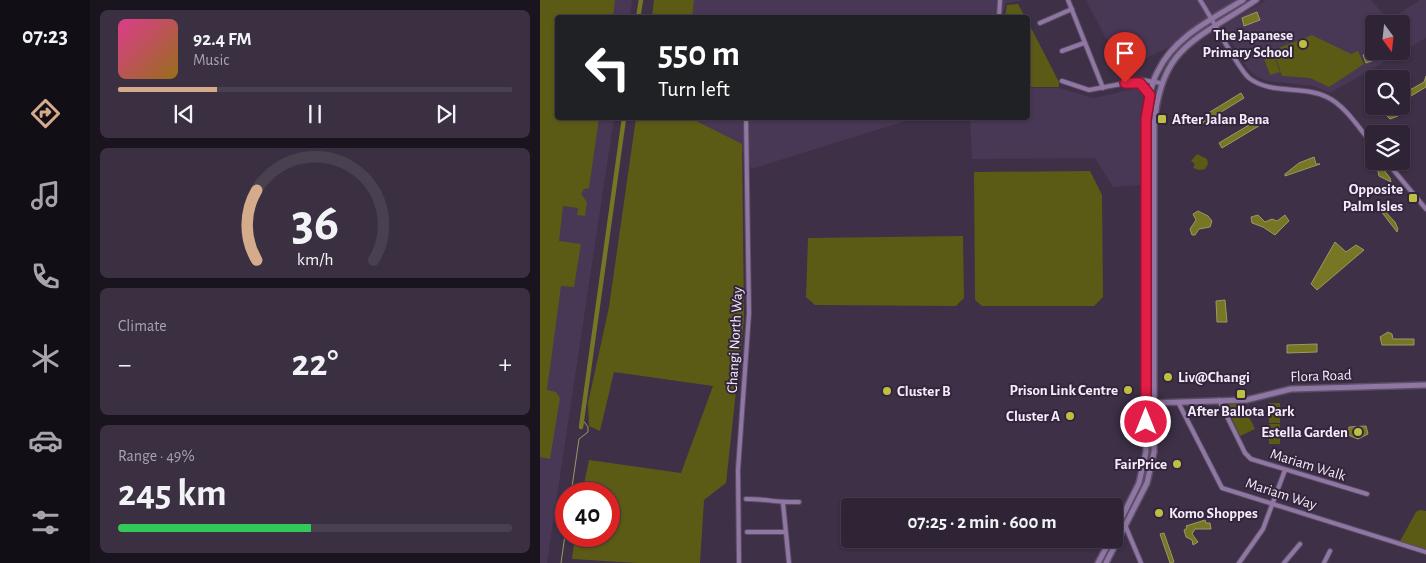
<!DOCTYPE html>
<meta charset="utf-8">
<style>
body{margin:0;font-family:"Alegreya Sans",sans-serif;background:#3a3041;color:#f1f3f6;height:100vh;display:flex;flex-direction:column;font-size:19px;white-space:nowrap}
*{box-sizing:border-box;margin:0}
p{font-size:16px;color:#a7a4ad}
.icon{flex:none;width:28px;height:28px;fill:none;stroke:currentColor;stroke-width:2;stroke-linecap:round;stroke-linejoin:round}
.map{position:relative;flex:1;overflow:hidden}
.drawer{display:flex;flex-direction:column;gap:10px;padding:10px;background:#19141d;width:450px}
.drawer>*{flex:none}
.top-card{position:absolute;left:15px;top:15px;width:475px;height:105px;border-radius:5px;box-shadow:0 1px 4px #0004,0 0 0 1px #494150;background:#202124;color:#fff;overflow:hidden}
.needle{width:32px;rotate:165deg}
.fabs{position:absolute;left:825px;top:15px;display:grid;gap:10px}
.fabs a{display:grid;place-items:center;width:45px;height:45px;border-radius:5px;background:#2e2435;box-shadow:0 1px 4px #0004,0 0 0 1px #494150;font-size:25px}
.speed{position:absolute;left:15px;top:482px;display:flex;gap:10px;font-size:25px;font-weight:700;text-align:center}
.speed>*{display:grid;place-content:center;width:65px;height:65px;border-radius:50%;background:#2e2435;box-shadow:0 1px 4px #0004,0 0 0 1px #494150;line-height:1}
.speed .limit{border:8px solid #d22;background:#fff;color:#111}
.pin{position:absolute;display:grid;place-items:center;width:42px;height:42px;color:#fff;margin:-51px -21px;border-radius:50% 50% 50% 0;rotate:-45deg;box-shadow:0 0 5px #0007}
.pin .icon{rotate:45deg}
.me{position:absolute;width:55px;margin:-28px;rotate:0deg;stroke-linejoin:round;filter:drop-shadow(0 0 4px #0008)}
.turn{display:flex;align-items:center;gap:18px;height:105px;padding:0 20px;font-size:22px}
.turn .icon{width:65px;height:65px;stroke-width:2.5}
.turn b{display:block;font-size:35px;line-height:42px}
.big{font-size:38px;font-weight:700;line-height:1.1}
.drawer .widget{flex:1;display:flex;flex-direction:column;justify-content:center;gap:8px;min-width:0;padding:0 18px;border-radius:8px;background:#3a3041}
.drawer .dial{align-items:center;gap:0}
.dial svg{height:130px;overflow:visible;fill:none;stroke:#494150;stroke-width:7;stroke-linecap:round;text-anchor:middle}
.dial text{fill:#f1f3f6;stroke:none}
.song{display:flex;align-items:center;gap:15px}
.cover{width:60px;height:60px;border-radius:8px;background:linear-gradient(135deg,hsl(330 70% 55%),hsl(40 70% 35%))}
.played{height:5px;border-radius:2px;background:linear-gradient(90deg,#d6ab8b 25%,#494150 25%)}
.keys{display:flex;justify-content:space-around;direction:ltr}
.heat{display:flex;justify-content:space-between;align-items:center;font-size:28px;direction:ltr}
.charge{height:8px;border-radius:4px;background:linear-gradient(90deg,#34c759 49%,#494150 0)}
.trip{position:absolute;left:301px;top:498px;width:282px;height:50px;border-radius:5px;background:#2e2435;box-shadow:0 1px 4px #0004,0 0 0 1px #494150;font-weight:700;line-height:50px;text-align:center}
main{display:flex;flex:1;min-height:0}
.tab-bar{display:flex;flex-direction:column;width:90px;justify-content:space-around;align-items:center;background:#120e15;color:#a7a4ad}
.tab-bar .icon{width:35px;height:35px}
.tab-bar .current{color:#d6ab8b}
.tab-bar b{font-size:22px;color:#f1f3f6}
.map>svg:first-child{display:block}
.built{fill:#483755;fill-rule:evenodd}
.green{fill:#5b5b15}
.water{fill:#767624;stroke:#9c9964}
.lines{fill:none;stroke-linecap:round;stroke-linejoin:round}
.stream{stroke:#9c9964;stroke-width:1}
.canal{stroke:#767624;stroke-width:4.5}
.minor-casing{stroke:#5a4e64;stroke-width:6}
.tertiary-casing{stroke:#5a4e64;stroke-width:8}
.minor{stroke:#9076a3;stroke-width:4}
.tertiary{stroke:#9076a3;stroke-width:5}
.route-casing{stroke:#92132f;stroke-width:12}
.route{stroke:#e11d48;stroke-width:9}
.poi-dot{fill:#bebf42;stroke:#33263c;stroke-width:2}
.labels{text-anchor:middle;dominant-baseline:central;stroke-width:4;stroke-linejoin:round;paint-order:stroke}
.poi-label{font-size:15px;font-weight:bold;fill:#f5ecfb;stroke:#33263c;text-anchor:end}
.street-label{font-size:15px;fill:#f5ecfb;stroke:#33263c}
</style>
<main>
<nav class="tab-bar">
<b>07:23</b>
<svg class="icon current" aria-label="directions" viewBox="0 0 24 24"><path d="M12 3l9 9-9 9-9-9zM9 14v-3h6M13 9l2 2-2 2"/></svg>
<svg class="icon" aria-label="music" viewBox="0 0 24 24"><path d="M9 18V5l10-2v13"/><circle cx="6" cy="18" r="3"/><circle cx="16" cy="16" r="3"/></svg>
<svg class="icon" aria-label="phone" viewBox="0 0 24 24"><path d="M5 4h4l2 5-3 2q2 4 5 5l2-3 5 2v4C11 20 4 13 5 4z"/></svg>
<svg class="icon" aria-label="climate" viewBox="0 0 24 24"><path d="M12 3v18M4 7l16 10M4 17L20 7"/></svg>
<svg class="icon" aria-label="car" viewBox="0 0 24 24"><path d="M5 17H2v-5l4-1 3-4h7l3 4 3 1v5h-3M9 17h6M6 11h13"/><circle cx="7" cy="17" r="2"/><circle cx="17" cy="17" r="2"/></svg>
<svg class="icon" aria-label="filters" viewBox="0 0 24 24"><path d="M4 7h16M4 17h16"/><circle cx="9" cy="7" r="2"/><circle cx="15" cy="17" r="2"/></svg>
</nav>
<section class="drawer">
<div class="widget">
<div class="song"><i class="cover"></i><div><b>92.4 FM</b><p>Music</p></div></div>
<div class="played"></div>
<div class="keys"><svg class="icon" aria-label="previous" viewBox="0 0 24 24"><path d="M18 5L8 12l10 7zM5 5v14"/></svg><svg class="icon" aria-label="pause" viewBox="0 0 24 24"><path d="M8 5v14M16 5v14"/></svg><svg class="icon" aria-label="next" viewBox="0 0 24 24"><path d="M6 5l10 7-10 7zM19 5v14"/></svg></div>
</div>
<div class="widget dial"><svg viewBox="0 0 100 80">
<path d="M14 69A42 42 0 1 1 86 69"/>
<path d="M14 69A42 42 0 0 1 14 26" stroke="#d6ab8b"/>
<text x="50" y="56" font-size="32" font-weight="700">36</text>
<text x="50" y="72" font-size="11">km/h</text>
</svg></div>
<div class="widget"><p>Climate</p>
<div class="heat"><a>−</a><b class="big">22°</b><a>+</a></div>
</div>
<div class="widget"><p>Range · 49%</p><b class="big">245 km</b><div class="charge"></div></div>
</section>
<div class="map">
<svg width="886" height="563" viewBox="0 0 886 563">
<rect width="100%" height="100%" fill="#3d3047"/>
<path class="built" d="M 0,0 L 92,0 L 90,17 L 18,18 L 18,118 L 74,118 L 7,563 L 0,563 Z
M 153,0 L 485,0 L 466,3 L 462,17 L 150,18 Z
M 546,0 L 698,0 L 668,28 L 582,70 Z
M 726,0 L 831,0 L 849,20 L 880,0 L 886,0 L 886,38 L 790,93 L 773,86 L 727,81 L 716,76 L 708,69 L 684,30 L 685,25 ZM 834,24 L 861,24 L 861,51 L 834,51 Z
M 608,86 L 603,185 L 573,187 L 555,158 L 432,159 L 430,118 L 488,118 L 488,88 L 519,88 L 553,98 Z
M 143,118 L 375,118 L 212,169 L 199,146 Z"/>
<path class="green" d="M 0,0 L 75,0 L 73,17 L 18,18 L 18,118 L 59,118 L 49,188 L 44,189 L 41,194 L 47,202 L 45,216 L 37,215 L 38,208 L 23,206 L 19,241 L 41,244 L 34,287 L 21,286 L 7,390 L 16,392 L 20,398 L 10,459 L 0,457 Z
M 114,0 L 154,0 L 152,17 L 112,17 Z
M 478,4 L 485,17 L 465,17 L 467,5 Z
M 488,22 L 519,82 L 519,87 L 488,87 Z
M 772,35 L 811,54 L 818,51 L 824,64 L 789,87 L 770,78 L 742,76 L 733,50 Z
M 732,50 L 740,72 L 730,75 L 722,53 Z
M 96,118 L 150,118 L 202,144 L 204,318 L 186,483 L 164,500 L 160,563 L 98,563 L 32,559 L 35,536 L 69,536 L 69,494 L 42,494 L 49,460 L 141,473 L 173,386 L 74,372 L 60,431 L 49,426 L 48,403 L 69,307 Z
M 657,154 L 667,159 L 668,164 L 665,169 L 659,170 L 653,168 L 655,164 L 651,161 Z
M 550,171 L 562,195 L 563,297 L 554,306 L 442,306 L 435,300 L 434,172 Z
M 423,236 L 424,298 L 416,306 L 275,305 L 266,297 L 268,238 Z
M 702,403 L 715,429 L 700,436 L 686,406 L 690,404 Z
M 729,403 L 740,403 L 740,423 L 729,423 Z
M 729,424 L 740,424 L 740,444 L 729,444 Z
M 880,510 L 886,511 L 886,551 L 859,543 L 876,512 Z"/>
<path class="water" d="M 717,12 L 720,20 L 704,26 L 702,18 Z
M 834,51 L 838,51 L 840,58 L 826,63 L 823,55 Z
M 886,76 L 886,87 L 861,102 L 861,95 L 884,82 Z
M 701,93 L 704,98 L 660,125 L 657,120 Z
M 837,106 L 860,106 L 858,116 L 850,119 Z
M 724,116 L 727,121 L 682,148 L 679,143 Z
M 774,157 L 776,164 L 780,164 L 745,176 L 745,174 L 759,163 Z
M 840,165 L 850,178 L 851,182 L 839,176 L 837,167 Z
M 839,205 L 855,222 L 858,229 L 857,232 L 837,206 Z
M 658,211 L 668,216 L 672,221 L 670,227 L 659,229 L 655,235 L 652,235 L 650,229 L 656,220 L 653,214 Z
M 718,215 L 725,222 L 732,219 L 737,221 L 745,215 L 749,221 L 735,235 L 723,227 L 712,223 L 711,217 Z
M 795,242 L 806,252 L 816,245 L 824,250 L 777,290 L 771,284 Z
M 685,300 L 687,322 L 677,322 L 676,301 Z
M 848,332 L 852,334 L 853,339 L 874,339 L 874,345 L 842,345 L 840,337 Z
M 777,344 L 777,352 L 747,353 L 747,345 Z
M 826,426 L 828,434 L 818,439 L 808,435 L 809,427 Z
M 665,520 L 666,523 L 670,523 L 671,529 L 655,529 L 652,534 L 658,542 L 653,545 L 652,540 L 646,537 L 644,530 L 647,528 L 646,526 Z
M 624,533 L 634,562 L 630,563 L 620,534 Z"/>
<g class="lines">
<path class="stream" d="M 31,494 L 39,439 L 48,432 L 48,427 L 42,419
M 21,563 L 26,528"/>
<path class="canal" d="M 98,18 L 101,0
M 41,427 L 84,118"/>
<defs>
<path id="minor" d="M 528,0 L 563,88
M 660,0 C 672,18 696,66 709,78 C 731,95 763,85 787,97 C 806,106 820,130 834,146
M 459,18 L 460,0
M 500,23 L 532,9
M 522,51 L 544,43
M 522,81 L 549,90 L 602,80 L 621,83
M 846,161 L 886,209
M 679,400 L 705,453 L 711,459 L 827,494
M 638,402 L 682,488 L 886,552
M 206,499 C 225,499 241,503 259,502
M 243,503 L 249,563
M 585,525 L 601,563
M 207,532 L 246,532
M 199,563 L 198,470 L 209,313 L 206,118
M 699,563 L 723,529 L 745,470
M 744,563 L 760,544
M 784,563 L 790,551"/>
<path id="tertiary" d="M 596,81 L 606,88 L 610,95
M 612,403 L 706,400 L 751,389 L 886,385
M 575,531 L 599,483 L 606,452 L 606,119 C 609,103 610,85 618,71 C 634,37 672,19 703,0
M 558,563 L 571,539
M 566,563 L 607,483 L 614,452 L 614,127 C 620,46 655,41 716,0"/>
</defs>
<use href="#minor" class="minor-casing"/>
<use href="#tertiary" class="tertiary-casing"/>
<use href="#minor" class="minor"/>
<use href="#tertiary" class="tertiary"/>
</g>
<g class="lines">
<defs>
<path id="route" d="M 585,83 L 600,83 L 610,95 L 606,119 L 606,422"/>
</defs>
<use href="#route" class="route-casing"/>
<use href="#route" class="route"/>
</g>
<g class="poi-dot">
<circle cx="763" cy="44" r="5"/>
<rect x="617" y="114" width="10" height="10" rx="2.5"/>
<rect x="868" y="193" width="10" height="10" rx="2.5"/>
<circle cx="628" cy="377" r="5"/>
<circle cx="588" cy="390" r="5"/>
<circle cx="347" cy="391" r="5"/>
<rect x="696" y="389" width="10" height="10" rx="2.5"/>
<circle cx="530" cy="416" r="5"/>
<circle cx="818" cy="432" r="5"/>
<circle cx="637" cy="464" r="5"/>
<circle cx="619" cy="513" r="5"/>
</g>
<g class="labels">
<g class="poi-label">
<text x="753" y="35">The Japanese<tspan x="753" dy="17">Primary School</tspan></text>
<text x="632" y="119" text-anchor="start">After Jalan Bena</text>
<text x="863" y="189">Opposite<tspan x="863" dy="17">Palm Isles</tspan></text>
<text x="638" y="377" text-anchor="start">Liv@Changi</text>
<text x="578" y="390">Prison Link Centre</text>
<text x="357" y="391" text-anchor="start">Cluster B</text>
<text x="701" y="411" text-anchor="middle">After Ballota Park</text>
<text x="520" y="416">Cluster A</text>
<text x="808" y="432">Estella Garden</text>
<text x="627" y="464">FairPrice</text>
<text x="629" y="513" text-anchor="start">Komo Shoppes</text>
</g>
<g class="street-label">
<text transform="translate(195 340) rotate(-87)">Changi North Way</text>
<text transform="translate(781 376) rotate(-2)">Flora Road</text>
<text transform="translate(768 465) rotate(17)">Mariam Walk</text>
<text transform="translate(741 494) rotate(18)">Mariam Way</text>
</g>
</g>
</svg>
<div class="fabs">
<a><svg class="needle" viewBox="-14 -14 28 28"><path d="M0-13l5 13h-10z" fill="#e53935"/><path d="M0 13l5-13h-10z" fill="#a7a4ad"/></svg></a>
<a><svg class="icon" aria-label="search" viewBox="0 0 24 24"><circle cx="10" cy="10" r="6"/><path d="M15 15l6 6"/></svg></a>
<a><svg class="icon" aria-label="layers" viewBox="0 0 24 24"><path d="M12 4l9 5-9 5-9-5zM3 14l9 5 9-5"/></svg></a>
</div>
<div class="speed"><div class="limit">40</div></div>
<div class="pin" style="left:585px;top:83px;background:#d93025"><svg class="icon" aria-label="arrive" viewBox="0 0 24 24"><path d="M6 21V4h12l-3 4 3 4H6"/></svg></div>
<svg class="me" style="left:606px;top:422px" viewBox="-20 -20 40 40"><circle r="17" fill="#e11d48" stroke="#fff" stroke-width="3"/><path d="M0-11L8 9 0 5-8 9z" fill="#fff"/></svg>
<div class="trip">07:25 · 2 min · 600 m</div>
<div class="top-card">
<div class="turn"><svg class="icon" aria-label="left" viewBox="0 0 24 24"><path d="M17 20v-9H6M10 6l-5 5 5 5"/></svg><div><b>550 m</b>Turn left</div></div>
</div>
</div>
</main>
